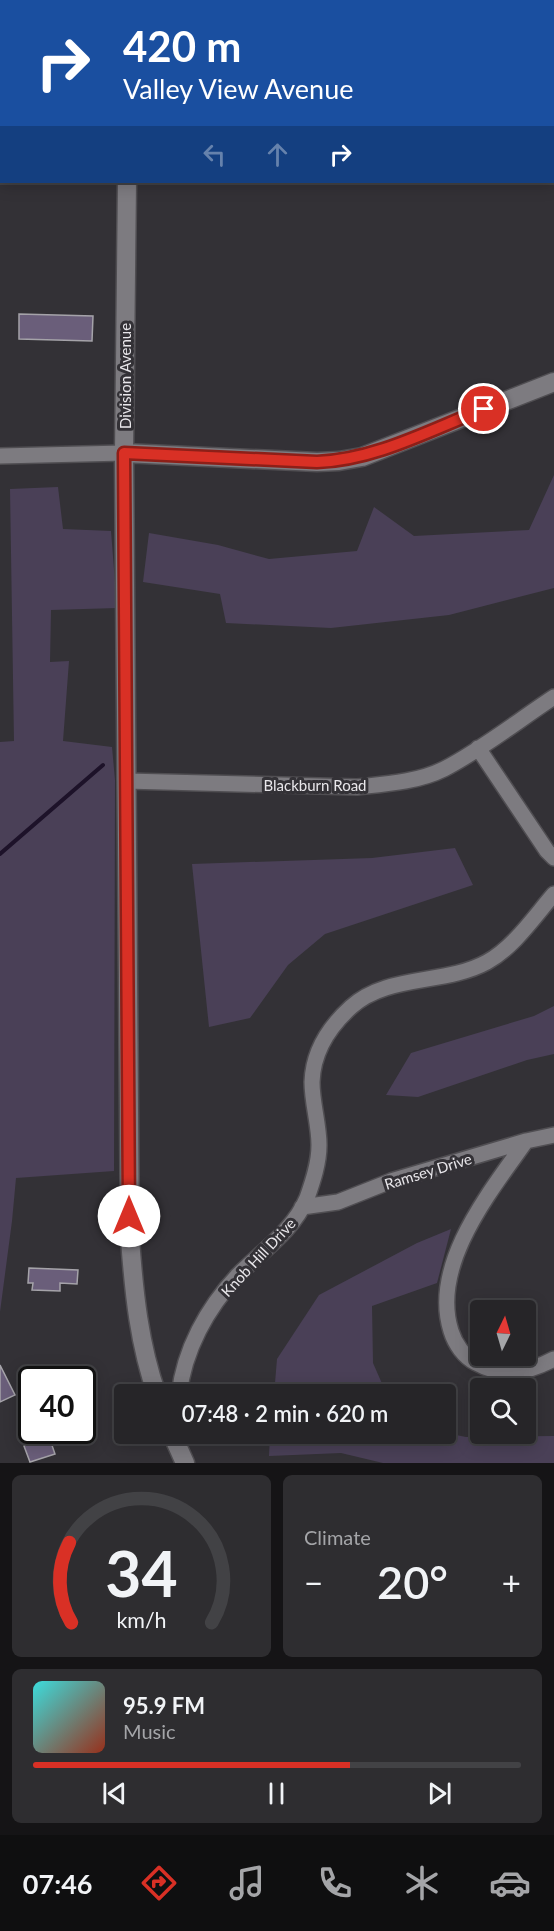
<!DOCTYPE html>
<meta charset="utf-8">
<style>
body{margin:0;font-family:Lato,sans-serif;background:#2e2d30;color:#f1f3f6;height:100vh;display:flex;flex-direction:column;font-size:22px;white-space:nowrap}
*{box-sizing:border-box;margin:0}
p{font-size:20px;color:#a4a5a8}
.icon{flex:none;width:33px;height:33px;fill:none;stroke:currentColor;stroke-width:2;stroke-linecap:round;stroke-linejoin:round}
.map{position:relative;height:1463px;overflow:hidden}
.sheet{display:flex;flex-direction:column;gap:12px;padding:12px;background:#151416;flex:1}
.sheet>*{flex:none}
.guide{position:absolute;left:0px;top:0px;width:555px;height:183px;box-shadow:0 3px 15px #0003,0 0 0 2px #424245;background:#1a4fa0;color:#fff;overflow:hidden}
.needle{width:39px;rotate:5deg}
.fabs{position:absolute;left:470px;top:1300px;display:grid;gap:12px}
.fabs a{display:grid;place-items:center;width:66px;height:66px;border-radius:6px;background:#262528;box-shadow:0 3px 15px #0003,0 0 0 2px #424245;font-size:30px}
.speed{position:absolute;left:18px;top:1366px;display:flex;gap:12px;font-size:30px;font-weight:700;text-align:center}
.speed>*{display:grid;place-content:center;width:78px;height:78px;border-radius:50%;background:#262528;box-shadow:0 3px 15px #0003,0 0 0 2px #424245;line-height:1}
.speed .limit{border:3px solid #111;border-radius:9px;background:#fff;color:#111}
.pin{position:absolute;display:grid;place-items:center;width:51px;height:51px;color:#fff;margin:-26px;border:3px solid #fff;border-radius:50%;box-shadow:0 2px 6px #0007}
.me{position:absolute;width:66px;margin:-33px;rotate:0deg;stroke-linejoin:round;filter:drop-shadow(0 0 4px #0008)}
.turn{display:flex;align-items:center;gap:21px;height:126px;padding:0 24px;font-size:27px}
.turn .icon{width:78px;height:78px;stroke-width:2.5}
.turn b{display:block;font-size:42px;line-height:51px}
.lanes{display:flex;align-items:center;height:57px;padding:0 24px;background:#0003;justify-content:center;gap:30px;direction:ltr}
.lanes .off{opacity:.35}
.big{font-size:45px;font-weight:600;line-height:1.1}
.sheet .card{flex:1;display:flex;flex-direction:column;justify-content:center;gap:9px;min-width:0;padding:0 21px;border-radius:9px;background:#2e2d30}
.sheet .dial{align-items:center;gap:0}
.dial svg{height:156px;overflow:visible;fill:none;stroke:#424245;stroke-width:7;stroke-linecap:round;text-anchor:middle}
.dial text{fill:#f1f3f6;stroke:none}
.song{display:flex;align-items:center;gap:18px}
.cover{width:72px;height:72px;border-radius:9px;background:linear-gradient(135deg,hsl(180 70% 55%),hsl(10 70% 35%))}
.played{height:6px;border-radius:3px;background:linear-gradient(90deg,#d93025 65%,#424245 65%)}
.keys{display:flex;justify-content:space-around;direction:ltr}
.heat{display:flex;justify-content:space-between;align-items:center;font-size:33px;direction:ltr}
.sheet .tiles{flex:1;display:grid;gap:12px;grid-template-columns:1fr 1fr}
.card:last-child{grid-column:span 2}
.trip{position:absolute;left:114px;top:1384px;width:342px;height:60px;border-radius:6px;background:#262528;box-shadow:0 3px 15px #0003,0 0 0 2px #424245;font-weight:600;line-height:60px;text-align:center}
.tabs{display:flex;height:96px;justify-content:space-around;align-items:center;background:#0f0f10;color:#a4a5a8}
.tabs .icon{width:42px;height:42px}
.tabs .selected{color:#d93025}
.tabs b{font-size:27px;color:#f1f3f6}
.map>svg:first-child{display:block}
.green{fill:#4a4057}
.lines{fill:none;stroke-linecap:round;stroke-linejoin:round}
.stream{stroke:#1d1229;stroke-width:4}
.building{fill:#6a5e7a;stroke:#a5a3a9;stroke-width:1.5}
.minor-casing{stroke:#504e52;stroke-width:18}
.tertiary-casing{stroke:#504e52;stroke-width:21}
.minor{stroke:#7d7b80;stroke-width:15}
.tertiary{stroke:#7d7b80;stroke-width:18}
.route-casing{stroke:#8d1f18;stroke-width:15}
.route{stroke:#d93025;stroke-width:10}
.labels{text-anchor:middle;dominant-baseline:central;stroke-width:6;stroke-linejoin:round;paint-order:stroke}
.street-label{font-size:15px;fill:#e8e6ea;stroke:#333136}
</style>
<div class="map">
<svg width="554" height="1463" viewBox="0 0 554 1463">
<rect width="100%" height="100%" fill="#333136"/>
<path class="green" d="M 554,475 L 554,588 L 449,615 L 331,628 L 226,623 L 220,594 L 143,582 L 149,533 L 218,545 L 269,559 L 357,551 L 374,507 L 414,536 L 529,530 Z
M 58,487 L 63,529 L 111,531 L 117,608 L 51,610 L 50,662 L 69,661 L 63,741 L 112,747 L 115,780 L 114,1171 L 16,1178 L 12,1221 L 0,1312 L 0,742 L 14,741 L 10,489 Z
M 455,848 L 473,885 L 325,934 L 288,965 L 250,1018 L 209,1027 L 192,864 L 372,858 Z
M 554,1006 L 554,1054 L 527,1060 L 418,1097 L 386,1095 L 411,1053 L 534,1016 Z
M 451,1229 L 437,1283 L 372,1306 L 373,1363 L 387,1395 L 274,1395 L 277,1359 L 319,1295 L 417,1243 Z
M 446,1433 L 466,1437 L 554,1436 L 554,1463 L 383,1463 L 341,1453 L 269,1456 L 270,1434 Z"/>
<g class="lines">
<path class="stream" d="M 312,2 L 317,0
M 0,136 L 2,133
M 0,854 L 103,765"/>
</g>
<path class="building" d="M 19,314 L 93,316 L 92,341 L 19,339 Z
M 29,1268 L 78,1270 L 77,1284 L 60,1283 L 60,1291 L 32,1290 L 33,1283 L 28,1283 Z
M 0,1365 L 15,1395 L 0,1402 Z
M 23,1431 L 47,1431 L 55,1454 L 30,1462 L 24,1446 L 27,1444 Z"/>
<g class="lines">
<defs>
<path id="minor" d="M 26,2 L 28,0
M 0,21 L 2,20
M 0,456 L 124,453
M 478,748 L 547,851 L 554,858
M 126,781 L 357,787 C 386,784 418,782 444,769 C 481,750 519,720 554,697
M 526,1141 C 490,1192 430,1265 451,1331 C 455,1344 464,1357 476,1363 C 503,1378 527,1373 554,1359
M 302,1207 L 338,1202 L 391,1181 L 526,1141 L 554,1135
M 179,1395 C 184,1350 207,1308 238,1275 C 263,1250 293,1231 307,1198 C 313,1181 319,1163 319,1145 C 319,1124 312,1103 312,1082 C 313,1051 329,1027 351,1007 C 387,974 445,985 487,962 C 514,947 534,917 554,894"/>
<path id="tertiary" d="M 120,0 L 120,2
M 127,182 L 124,453 L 130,1239 C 134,1293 139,1344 157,1395
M 124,453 L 317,462 L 339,461 L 362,457 L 554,382
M 172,1434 L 185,1463"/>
</defs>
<use href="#minor" class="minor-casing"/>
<use href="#tertiary" class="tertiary-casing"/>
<use href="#minor" class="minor"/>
<use href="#tertiary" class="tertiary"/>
</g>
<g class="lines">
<defs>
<path id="route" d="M 129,1216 L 124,453 L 317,462 C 375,460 430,430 484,409"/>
</defs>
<use href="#route" class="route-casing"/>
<use href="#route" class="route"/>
</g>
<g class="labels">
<g class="street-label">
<text transform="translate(125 376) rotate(-90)">Division Avenue</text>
<text x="315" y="785">Blackburn Road</text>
<text transform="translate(428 1171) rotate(-17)">Ramsey Drive</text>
<text transform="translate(258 1257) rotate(-47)">Knob Hill Drive</text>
</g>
</g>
</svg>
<div class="fabs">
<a><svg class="needle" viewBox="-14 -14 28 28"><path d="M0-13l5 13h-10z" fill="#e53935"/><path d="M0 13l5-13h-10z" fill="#a4a5a8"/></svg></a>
<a><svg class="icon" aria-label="search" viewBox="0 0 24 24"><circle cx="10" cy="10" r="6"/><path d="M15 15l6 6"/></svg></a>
</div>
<div class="speed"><div class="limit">40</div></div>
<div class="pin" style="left:484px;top:409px;background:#d93025"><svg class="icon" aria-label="arrive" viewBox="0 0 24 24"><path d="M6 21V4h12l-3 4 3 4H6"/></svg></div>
<svg class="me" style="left:129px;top:1216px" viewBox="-20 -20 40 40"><circle r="19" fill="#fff"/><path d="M0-13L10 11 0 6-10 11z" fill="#d93025"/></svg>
<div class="trip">07:48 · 2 min · 620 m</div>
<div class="guide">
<div class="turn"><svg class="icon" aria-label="right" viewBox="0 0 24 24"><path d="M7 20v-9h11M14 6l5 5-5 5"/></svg><div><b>420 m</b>Valley View Avenue</div></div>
<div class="lanes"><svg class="icon off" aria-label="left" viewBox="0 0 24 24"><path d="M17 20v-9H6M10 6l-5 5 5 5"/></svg><svg class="icon off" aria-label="ahead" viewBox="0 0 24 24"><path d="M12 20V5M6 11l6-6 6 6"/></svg><svg class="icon" aria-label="right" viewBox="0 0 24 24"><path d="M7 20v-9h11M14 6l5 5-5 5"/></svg></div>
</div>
</div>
<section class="sheet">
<div class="tiles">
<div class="card dial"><svg viewBox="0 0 100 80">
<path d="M14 69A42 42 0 1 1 86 69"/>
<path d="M14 69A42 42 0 0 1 13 28" stroke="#d93025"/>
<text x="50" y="56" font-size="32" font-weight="700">34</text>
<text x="50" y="72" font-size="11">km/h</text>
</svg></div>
<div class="card"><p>Climate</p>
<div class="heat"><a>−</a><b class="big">20°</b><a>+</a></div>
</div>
<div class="card">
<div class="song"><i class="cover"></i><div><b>95.9 FM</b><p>Music</p></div></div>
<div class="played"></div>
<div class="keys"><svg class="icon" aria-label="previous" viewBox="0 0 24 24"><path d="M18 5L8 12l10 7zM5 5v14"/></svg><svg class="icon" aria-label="pause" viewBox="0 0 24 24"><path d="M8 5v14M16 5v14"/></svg><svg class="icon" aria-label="next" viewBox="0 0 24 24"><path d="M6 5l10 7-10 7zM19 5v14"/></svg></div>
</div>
</div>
</section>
<nav class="tabs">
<b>07:46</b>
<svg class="icon selected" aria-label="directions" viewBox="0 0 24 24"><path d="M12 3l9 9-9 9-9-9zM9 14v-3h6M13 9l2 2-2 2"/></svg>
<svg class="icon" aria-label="music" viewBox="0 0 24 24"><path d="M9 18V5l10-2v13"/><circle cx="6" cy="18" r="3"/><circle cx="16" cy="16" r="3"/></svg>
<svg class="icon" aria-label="phone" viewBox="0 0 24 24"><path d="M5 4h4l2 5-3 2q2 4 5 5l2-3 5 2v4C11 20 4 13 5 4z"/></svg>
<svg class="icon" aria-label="climate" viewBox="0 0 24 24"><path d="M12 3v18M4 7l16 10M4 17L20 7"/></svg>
<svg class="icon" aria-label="car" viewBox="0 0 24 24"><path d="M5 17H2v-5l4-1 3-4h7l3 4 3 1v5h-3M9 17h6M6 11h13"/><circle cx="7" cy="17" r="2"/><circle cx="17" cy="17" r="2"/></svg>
</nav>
